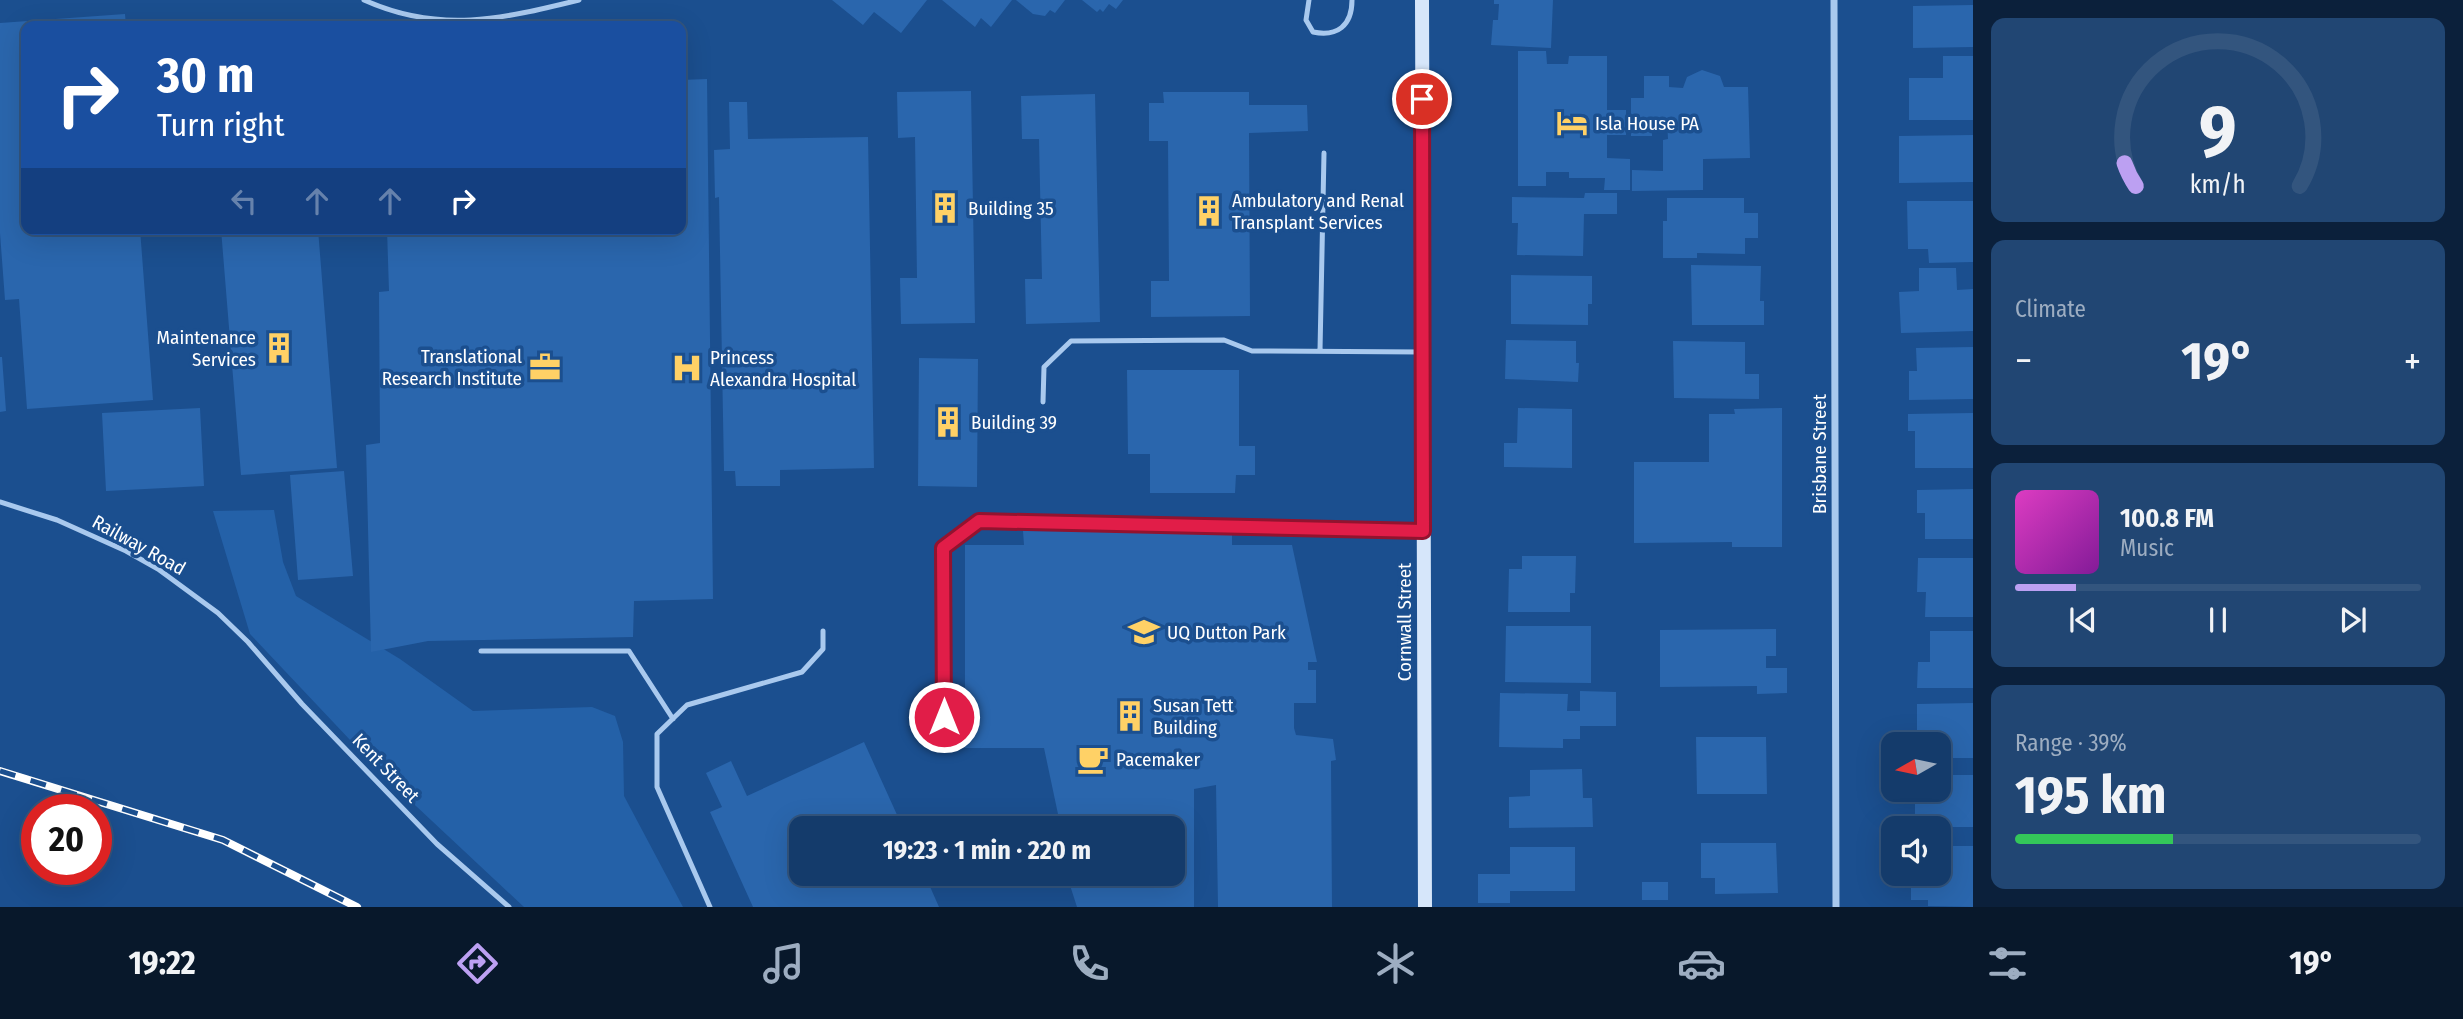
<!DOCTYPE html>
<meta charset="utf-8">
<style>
body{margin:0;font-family:"Fira Sans Condensed",sans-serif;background:#214673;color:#f1f3f6;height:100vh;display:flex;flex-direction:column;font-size:26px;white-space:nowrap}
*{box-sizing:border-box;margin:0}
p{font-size:23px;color:#9dadc1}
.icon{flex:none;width:38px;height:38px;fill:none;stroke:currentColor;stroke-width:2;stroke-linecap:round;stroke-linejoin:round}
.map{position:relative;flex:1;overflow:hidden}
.panel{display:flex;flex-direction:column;gap:18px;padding:18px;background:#0b203b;width:490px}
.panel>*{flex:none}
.banner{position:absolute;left:21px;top:21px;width:665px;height:214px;border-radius:14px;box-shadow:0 7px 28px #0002,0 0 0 2px #33557e;background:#1a4fa0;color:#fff;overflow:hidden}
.needle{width:46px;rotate:261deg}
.buttons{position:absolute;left:1881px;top:732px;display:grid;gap:14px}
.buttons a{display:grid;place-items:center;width:70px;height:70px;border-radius:14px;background:#143b6b;box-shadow:0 7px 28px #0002,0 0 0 2px #33557e;font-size:35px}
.speed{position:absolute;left:21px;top:794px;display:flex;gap:14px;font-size:35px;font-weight:700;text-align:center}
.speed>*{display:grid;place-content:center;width:91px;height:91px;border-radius:50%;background:#143b6b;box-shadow:0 7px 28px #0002,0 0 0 2px #33557e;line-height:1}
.speed .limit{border:10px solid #d22;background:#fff;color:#111}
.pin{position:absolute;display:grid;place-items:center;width:60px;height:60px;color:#fff;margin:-30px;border:4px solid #fff;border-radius:50%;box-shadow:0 2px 7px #0007}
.me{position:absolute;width:77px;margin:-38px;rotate:0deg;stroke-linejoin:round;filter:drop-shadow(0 0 5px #0008)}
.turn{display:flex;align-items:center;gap:24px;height:147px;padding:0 21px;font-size:32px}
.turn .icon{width:91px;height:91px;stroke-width:2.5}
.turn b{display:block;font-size:49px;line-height:60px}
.lanes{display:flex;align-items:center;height:66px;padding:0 21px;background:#0003;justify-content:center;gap:35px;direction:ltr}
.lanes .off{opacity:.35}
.big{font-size:52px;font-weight:700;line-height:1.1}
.panel .widget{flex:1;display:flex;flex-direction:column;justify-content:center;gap:10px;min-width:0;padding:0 24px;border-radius:14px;background:#214673}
.panel .dial{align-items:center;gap:0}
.dial svg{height:182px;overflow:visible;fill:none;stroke:#33557e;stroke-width:7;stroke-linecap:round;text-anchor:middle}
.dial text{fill:#f1f3f6;stroke:none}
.song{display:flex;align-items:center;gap:21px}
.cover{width:84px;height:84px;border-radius:10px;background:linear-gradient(135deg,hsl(310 70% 55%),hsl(290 70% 35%))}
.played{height:7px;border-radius:4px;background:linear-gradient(90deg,#bca0f2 15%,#33557e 15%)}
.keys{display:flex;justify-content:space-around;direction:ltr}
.heat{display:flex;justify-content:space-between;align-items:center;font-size:38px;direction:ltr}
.charge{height:10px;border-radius:5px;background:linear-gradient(90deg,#34c759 39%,#33557e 0)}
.trip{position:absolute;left:789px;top:816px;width:396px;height:70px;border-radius:14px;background:#143b6b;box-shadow:0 7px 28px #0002,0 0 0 2px #33557e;font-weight:700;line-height:70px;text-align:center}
.tab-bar{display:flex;height:112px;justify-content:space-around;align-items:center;background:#08182b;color:#9dadc1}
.tab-bar .icon{width:49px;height:49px}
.tab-bar .active{color:#bca0f2}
.tab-bar b{font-size:32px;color:#f1f3f6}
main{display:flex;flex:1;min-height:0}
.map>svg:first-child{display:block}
.green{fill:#2461a8}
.building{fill:#2a66ad}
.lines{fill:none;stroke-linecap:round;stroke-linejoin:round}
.service{stroke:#a9c9ee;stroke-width:5}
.minor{stroke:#a9c9ee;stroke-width:7}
.secondary{stroke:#d6e6fa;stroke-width:14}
.rail-casing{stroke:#fff;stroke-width:8}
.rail{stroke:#1b4f8f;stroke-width:5;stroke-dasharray:16;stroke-linecap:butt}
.route-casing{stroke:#92132f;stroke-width:18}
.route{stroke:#e11d48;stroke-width:12}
.labels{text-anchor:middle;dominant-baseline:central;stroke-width:7;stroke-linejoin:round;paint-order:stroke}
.poi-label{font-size:19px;fill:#fff;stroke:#1b4f8f;text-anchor:start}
.street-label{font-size:19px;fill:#fff;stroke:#1b4f8f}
</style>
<main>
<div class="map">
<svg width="1973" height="907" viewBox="0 0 1973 907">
<rect width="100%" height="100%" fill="#1b4f8f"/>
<path class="green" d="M 274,510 L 283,562 L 296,596 L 400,659 L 473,711 L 592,707 L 615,716 L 623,742 L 624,796 L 683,907 L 524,907 L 385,777 L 250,634 L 213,511 Z"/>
<path class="building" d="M 832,0 L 927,0 L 901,33 L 874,12 L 863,25 Z
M 942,0 L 1012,0 L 991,27 L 981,18 L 975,27 Z
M 1016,0 L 1065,0 L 1055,13 L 1050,10 L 1045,16 L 1033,14 Z
M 1082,0 L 1123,0 L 1116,9 L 1109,4 L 1103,12 L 1100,9 L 1097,12 Z
M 1494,0 L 1553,0 L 1551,48 L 1491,45 L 1493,20 L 1498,20 L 1499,4 L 1494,4 Z
M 1973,5 L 1973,47 L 1913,48 L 1913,6 Z
M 125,14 L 126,26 L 26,26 L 26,229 L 140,229 L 153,400 L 27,409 L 19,299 L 5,300 L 0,233 L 0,23 Z
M 1518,51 L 1546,51 L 1547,64 L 1568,64 L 1569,56 L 1607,56 L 1607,110 L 1626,110 L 1626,135 L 1607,135 L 1607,158 L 1630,159 L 1630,190 L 1604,190 L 1605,178 L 1569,178 L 1569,172 L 1546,172 L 1546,186 L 1518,186 Z
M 1943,56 L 1973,56 L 1973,120 L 1909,120 L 1909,78 L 1943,78 Z
M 1702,70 L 1720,76 L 1724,87 L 1748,87 L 1750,158 L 1703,159 L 1703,190 L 1632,191 L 1632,170 L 1663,171 L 1663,140 L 1668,139 L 1667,119 L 1652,119 L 1652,136 L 1631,136 L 1631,98 L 1644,98 L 1644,76 L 1669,76 L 1669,87 L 1683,88 L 1687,77 Z
M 707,79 L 713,599 L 634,601 L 633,637 L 428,641 L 371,652 L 366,445 L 380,443 L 379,292 L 389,291 L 387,229 L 681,229 L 681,80 Z
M 971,91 L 975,323 L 901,324 L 900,278 L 917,278 L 915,137 L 898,138 L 897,92 Z
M 1163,92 L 1249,92 L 1249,105 L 1307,105 L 1308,131 L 1249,133 L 1250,316 L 1151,317 L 1151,281 L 1169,281 L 1168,141 L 1149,141 L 1149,103 L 1164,103 Z
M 1095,94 L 1100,322 L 1026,324 L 1025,279 L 1042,279 L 1039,139 L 1022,139 L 1021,96 Z
M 729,102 L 747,102 L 748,139 L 868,137 L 874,468 L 780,470 L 780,486 L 736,486 L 735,471 L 724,471 L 719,197 L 715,198 L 714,150 L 730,149 Z
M 1973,135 L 1973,182 L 1899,183 L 1899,136 Z
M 1585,193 L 1617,193 L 1617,214 L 1584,214 L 1583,256 L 1517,255 L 1518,223 L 1512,223 L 1512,197 L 1584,198 Z
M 1667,198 L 1744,198 L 1744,213 L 1758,213 L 1758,238 L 1745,238 L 1745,254 L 1697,253 L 1697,258 L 1663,258 L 1663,221 L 1667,221 Z
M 1907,201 L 1973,201 L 1973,262 L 1929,263 L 1928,249 L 1908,249 Z
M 221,229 L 318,229 L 337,468 L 241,475 Z
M 1691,265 L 1761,266 L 1760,301 L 1764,301 L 1764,325 L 1692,325 Z
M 1919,268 L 1956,268 L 1957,290 L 1973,289 L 1973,331 L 1901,333 L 1899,292 L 1919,291 Z
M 1511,275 L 1592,276 L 1592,304 L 1588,304 L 1588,325 L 1511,324 Z
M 1506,340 L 1576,341 L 1576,363 L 1579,363 L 1578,382 L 1505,379 Z
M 1673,341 L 1745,342 L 1745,374 L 1759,374 L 1759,399 L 1674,398 Z
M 1973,347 L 1973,399 L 1909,400 L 1909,371 L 1917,371 L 1916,348 Z
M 0,357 L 2,357 L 6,411 L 0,412 Z
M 919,358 L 978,359 L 977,487 L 918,486 Z
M 1127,370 L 1239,370 L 1239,446 L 1255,446 L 1255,475 L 1236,475 L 1235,493 L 1150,493 L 1150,454 L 1128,454 Z
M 200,408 L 204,486 L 106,491 L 102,413 Z
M 1518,408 L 1572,409 L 1572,468 L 1504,467 L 1504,443 L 1517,443 Z
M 1782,408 L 1782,547 L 1732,547 L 1732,542 L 1634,543 L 1634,462 L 1709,462 L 1709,414 L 1735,414 L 1734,409 Z
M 1973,413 L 1973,468 L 1915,468 L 1915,431 L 1908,431 L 1908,414 Z
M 344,471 L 353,576 L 298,580 L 290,475 Z
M 1973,489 L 1973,539 L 1925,539 L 1925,513 L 1917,513 L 1917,490 Z
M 1023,531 L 1232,532 L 1232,545 L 1292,545 L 1317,662 L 1308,662 L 1308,670 L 1316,670 L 1316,703 L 1294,703 L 1294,728 L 1296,735 L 1333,739 L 1336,760 L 1331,761 L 1332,907 L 1218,907 L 1216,785 L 1194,789 L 1194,907 L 1077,907 L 1066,873 L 1172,873 L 1172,828 L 1050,828 L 1046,816 L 1058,814 L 1044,748 L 965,748 L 965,545 L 1024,545 Z
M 1522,556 L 1576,556 L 1575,593 L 1570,593 L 1570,612 L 1508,612 L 1509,569 L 1522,569 Z
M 1918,558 L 1973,558 L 1973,617 L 1925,617 L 1926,592 L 1917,592 Z
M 1506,626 L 1591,626 L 1591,683 L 1505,682 Z
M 1776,629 L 1776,656 L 1766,656 L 1766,668 L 1787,668 L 1787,693 L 1757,694 L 1757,686 L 1660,687 L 1660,630 Z
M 1930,631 L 1973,631 L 1973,688 L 1917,688 L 1918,662 L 1930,662 Z
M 1580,691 L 1616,692 L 1616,726 L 1580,726 L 1580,739 L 1563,739 L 1563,748 L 1499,747 L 1500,693 L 1568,694 L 1567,711 L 1580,711 Z
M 1973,703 L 1973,758 L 1939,758 L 1939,744 L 1917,744 L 1917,704 Z
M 1696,737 L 1766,737 L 1767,794 L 1697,794 Z
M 864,742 L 903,828 L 802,828 L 802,873 L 924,873 L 939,907 L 753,907 L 710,812 L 722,807 L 706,773 L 731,761 L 747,796 Z
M 1582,769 L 1583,798 L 1592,798 L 1593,827 L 1509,828 L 1509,797 L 1530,796 L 1530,770 Z
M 1939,775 L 1973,775 L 1973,827 L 1915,827 L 1915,789 L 1939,789 Z
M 1701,843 L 1776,843 L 1778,893 L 1715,894 L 1715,878 L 1701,878 Z
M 1939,846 L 1973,846 L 1973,907 L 1928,906 L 1928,900 L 1911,900 L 1911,873 L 1939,873 Z
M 1510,847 L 1575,847 L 1575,891 L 1510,891 L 1510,903 L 1478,903 L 1478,874 L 1510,874 Z
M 1642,882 L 1668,882 L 1668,900 L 1642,900 Z"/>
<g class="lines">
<path class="service" d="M 364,0 C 439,34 502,19 579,0
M 1309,0 L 1306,20 L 1313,32 C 1337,37 1352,26 1352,0
M 1320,351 L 1324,153
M 1043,402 L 1044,367 L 1071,341 L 1224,340 L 1252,351 L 1422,352
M 0,502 L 57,520 L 126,551 L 158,569 L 218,613 L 248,642 L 302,704 L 437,844 L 509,907
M 481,651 L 629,651 L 673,719
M 944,717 L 943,548 L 979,521 L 1423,531
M 710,907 L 657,787 L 657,734 L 687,705 L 802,672 L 823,649 L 823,631"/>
<path class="minor" d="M 1834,0 L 1836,907"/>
<path class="secondary" d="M 1422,0 L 1425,907"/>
<defs>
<path id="rail" d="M 0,771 L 223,840 L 357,907"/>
</defs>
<use href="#rail" class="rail-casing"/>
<use href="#rail" class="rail"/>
</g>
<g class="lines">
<defs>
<path id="route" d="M 944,717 L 943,548 L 979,521 L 1423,531 L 1422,99"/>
</defs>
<use href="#route" class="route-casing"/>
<use href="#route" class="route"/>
</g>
<defs>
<symbol id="hotel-bare" viewBox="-9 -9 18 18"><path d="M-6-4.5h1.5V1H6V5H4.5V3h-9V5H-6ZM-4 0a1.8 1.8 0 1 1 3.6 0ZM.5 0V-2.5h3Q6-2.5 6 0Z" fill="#ffd166" stroke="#1b4f8f" stroke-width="2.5" paint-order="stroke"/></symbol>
<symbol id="building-bare" viewBox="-9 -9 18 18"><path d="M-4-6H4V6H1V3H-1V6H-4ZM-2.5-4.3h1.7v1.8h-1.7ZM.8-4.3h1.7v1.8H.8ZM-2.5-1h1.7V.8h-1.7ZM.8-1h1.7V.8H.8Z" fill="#ffd166" stroke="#1b4f8f" stroke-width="2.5" paint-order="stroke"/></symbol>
<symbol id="office-bare" viewBox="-9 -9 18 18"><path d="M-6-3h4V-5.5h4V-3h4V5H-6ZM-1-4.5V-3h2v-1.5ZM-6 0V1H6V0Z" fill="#ffd166" stroke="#1b4f8f" stroke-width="2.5" paint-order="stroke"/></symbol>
<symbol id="hospital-bare" viewBox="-9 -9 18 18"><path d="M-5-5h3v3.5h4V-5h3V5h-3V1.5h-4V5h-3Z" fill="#ffd166" stroke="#1b4f8f" stroke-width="2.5" paint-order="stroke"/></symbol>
<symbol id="university-bare" viewBox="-9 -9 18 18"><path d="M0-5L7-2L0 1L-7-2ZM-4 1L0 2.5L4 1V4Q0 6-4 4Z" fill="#ffd166" stroke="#1b4f8f" stroke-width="2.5" paint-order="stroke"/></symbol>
<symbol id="cafe-bare" viewBox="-9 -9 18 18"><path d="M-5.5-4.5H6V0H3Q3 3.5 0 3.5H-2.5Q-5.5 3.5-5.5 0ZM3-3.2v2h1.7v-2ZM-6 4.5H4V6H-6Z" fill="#ffd166" stroke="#1b4f8f" stroke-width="2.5" paint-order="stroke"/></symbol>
</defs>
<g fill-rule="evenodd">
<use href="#hotel-bare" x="1550" y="101" width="44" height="44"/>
<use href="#building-bare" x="923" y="186" width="44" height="44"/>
<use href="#building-bare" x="1187" y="189" width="44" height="44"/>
<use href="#building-bare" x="257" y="326" width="44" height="44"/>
<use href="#office-bare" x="523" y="345" width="44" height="44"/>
<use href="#hospital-bare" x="665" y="346" width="44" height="44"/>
<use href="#building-bare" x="926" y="400" width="44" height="44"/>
<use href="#university-bare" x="1122" y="610" width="44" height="44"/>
<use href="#building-bare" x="1108" y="694" width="44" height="44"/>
<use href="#cafe-bare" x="1071" y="737" width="44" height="44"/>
</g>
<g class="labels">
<g class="poi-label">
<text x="1595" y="123">Isla House PA</text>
<text x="1232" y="200">Ambulatory and Renal<tspan x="1232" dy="22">Transplant Services</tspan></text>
<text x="968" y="208">Building 35</text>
<text x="256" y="337" text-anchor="end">Maintenance<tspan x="256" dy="22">Services</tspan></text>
<text x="522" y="356" text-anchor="end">Translational<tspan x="522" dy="22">Research Institute</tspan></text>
<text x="710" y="357">Princess<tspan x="710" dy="22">Alexandra Hospital</tspan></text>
<text x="971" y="422">Building 39</text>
<text x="1167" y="632">UQ Dutton Park</text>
<text x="1153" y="705">Susan Tett<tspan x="1153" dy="22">Building</tspan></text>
<text x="1116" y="759">Pacemaker</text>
</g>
<g class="street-label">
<text transform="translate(1819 454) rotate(-90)">Brisbane Street</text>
<text transform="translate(139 545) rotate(29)">Railway Road</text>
<text transform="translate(1404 622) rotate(-90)">Cornwall Street</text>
<text transform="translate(386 768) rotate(46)">Kent Street</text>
</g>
</g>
</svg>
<div class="buttons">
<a><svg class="needle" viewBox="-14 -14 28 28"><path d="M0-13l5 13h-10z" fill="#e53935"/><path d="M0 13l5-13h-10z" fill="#9dadc1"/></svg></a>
<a><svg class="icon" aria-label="sound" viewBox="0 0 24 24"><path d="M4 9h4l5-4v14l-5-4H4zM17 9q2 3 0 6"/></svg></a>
</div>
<div class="speed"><div class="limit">20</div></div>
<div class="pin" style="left:1422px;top:99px;background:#d93025"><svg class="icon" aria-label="arrive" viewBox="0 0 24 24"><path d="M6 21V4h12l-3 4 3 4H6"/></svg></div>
<svg class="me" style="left:944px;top:717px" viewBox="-20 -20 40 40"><circle r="17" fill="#e11d48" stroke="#fff" stroke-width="3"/><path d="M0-11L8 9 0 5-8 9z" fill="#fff"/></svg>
<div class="trip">19:23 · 1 min · 220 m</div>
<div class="banner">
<div class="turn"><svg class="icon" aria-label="right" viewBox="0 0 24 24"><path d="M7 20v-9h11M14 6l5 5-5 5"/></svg><div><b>30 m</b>Turn right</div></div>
<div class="lanes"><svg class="icon off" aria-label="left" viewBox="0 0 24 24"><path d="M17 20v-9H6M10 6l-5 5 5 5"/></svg><svg class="icon off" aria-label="ahead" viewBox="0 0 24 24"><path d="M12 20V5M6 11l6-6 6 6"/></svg><svg class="icon off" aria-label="ahead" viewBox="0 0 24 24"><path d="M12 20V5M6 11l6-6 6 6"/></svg><svg class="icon" aria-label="right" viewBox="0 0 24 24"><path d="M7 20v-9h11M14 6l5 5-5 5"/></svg></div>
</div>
</div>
<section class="panel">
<div class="widget dial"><svg viewBox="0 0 100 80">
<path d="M14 69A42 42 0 1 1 86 69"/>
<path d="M14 69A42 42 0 0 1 9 59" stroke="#bca0f2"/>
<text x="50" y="56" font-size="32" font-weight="700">9</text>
<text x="50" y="72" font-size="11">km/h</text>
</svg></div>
<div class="widget"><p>Climate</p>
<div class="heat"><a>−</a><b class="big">19°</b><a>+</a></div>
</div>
<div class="widget">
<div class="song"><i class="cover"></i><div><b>100.8 FM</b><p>Music</p></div></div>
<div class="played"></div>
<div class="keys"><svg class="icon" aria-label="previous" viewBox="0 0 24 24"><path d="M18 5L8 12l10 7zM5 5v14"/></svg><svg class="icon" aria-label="pause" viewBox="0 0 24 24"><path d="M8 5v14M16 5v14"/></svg><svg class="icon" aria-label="next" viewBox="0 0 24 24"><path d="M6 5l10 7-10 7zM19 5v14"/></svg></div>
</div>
<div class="widget"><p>Range · 39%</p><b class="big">195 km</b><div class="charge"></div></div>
</section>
</main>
<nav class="tab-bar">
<b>19:22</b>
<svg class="icon active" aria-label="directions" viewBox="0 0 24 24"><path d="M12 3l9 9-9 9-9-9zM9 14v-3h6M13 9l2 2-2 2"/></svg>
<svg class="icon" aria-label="music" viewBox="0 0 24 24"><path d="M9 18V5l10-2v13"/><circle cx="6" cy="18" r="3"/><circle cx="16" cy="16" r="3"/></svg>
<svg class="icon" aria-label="phone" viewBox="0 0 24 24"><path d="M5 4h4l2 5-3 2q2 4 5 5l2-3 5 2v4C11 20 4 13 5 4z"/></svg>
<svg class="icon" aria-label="climate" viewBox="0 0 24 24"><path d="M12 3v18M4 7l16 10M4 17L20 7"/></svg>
<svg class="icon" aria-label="car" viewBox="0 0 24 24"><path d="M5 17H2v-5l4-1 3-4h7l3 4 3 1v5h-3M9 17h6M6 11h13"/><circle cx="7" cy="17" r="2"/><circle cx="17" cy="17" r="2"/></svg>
<svg class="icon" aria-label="filters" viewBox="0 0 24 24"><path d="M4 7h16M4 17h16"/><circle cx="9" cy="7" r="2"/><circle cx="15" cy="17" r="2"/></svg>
<b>19°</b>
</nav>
